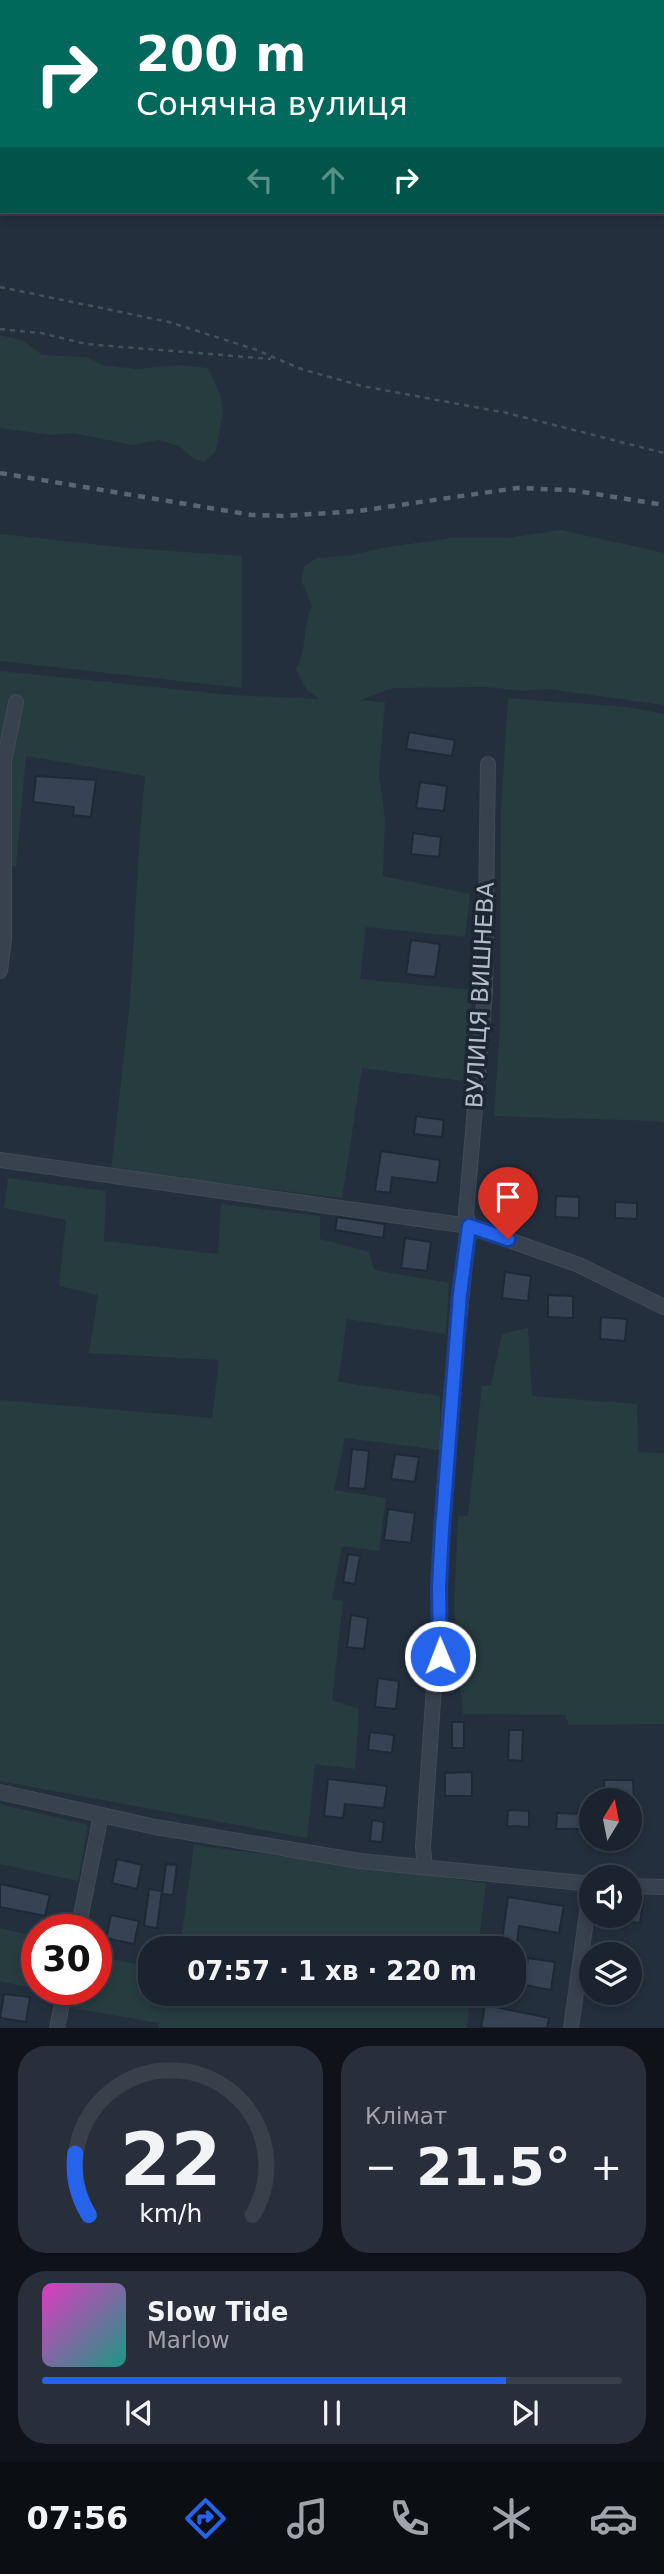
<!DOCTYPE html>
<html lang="uk">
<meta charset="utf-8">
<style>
body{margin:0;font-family:"DejaVu Sans",sans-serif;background:#282f3a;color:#f1f3f6;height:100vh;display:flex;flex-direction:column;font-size:26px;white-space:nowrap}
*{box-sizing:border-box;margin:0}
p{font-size:23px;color:#a0a4aa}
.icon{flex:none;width:38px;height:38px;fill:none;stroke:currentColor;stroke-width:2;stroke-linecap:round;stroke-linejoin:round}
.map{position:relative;height:2028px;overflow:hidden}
.sheet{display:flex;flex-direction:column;gap:18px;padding:18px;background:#0f1319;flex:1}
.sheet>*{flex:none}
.banner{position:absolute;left:0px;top:0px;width:665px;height:214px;box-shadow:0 4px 10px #0003,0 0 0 2px #39404a;background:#00695c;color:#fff;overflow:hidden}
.needle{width:46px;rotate:10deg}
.buttons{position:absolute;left:579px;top:1788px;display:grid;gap:14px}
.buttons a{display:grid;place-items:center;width:63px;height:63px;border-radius:50%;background:#1b232e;box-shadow:0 4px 10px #0003,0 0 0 2px #39404a;font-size:35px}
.speed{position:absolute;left:21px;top:1914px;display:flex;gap:14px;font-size:35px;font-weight:700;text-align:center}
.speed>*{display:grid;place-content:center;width:91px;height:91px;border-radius:50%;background:#1b232e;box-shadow:0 4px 10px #0003,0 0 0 2px #39404a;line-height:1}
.speed .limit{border:10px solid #d22;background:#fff;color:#111}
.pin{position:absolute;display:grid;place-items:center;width:60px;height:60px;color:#fff;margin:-72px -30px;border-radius:50% 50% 50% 0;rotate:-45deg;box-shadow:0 0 7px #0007}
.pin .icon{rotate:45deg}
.me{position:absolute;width:77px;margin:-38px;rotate:359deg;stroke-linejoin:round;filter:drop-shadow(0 0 5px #0008)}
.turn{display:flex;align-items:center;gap:24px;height:147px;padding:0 21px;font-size:32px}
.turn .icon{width:91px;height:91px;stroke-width:2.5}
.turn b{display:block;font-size:49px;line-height:60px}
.lanes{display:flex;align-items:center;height:66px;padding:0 21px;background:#0003;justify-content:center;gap:35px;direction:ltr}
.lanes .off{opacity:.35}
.big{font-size:52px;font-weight:700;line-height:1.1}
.sheet .widget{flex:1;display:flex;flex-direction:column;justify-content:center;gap:10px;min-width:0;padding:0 24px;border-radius:28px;background:#282f3a}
.sheet .dial{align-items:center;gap:0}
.dial svg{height:182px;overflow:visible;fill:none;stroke:#39404a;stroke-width:7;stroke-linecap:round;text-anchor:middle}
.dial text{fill:#f1f3f6;stroke:none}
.song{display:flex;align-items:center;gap:21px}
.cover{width:84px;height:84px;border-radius:10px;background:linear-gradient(135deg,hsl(310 70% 55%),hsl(170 70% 35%))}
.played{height:7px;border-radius:4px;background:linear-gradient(90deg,#2563eb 80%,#39404a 80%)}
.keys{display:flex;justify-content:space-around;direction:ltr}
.heat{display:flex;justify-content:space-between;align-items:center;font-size:38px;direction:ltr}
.sheet .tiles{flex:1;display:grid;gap:18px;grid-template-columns:1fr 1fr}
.widget:last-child{grid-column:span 2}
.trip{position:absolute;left:138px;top:1936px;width:388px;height:70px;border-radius:28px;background:#1b232e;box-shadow:0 4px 10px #0003,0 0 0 2px #39404a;font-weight:700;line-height:70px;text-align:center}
.tabs{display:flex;height:112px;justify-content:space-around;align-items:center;background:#0b0e12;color:#a0a4aa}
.tabs .icon{width:49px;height:49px}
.tabs .current{color:#2563eb}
.tabs b{font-size:32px;color:#f1f3f6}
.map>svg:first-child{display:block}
.green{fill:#263c3f}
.building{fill:#364354;stroke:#1f2835;stroke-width:2}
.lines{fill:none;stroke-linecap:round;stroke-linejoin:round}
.minor-casing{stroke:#414a57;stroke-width:16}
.path{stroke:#3f5557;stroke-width:2.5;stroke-dasharray:5 5;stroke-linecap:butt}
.minor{stroke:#38414e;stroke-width:14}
.rail{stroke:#5a6575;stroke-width:4.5;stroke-dasharray:7 7;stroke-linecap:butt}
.route-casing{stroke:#184099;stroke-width:18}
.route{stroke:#2563eb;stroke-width:12}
.labels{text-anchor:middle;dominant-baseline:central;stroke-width:7;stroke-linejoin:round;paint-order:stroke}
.street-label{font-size:23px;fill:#b4bcc9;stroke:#1d2633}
</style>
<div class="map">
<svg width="664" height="2028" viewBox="0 0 664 2028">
<rect width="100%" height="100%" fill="#242f3e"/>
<path class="green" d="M 0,335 L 24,341 L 42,355 L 87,357 L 102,365 L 137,369 L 177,365 L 208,368 L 220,394 L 223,412 L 216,451 L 204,462 L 194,459 L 179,446 L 159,440 L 133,445 L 73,433 L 52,435 L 0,428 Z
M 561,530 L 664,553 L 664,705 L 547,689 L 526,691 L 485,687 L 393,688 L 360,700 L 385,702 L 379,774 L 385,820 L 383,876 L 470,894 L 465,937 L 366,927 L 360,979 L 473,990 L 463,1081 L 362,1068 L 342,1198 L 111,1170 L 130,1001 L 140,833 L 145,776 L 26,756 L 16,866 L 0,865 L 0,671 L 231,695 L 320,699 L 307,691 L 296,669 C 308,648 302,627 312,606 L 301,580 L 304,566 L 317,558 L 354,555 L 382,548 L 452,538 L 507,538 Z
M 0,534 L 129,548 L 242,556 L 242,688 L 0,661 Z
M 508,698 L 628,707 L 664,714 L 664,1123 L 658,1121 L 494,1116 L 500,1026 L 501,809 Z
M 8,1178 L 106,1191 L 104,1241 L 218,1254 L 221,1204 L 320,1216 L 320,1239 L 369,1252 L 374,1270 L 449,1283 L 446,1334 L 347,1319 L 338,1382 L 440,1396 L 440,1450 L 345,1438 L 334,1490 L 386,1498 L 379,1551 L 342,1546 L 332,1599 L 343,1601 L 332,1700 L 359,1709 L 355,1769 L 315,1764 L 307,1838 L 0,1781 L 0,1400 L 212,1418 L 219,1360 L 89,1353 L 98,1295 L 59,1286 L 66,1220 L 4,1208 Z
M 528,1328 L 532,1396 L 637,1404 L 638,1452 L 664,1453 L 664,1724 L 569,1725 L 565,1715 L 463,1714 L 454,1610 L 458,1516 L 468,1516 L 482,1386 L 491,1385 L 502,1334 Z
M 0,1804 L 88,1825 L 78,1881 L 0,1864 Z
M 194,1845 L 486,1883 L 478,1948 L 180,1948 Z
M 0,1928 L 37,1937 L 37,1989 L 0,1981 Z
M 96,1956 L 150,1967 L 150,1993 L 471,1993 L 467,2028 L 158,2028 L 159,2023 L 71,2008 L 76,1990 L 96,1990 Z"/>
<path class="building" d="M 409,732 L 455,740 L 452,756 L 406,749 Z
M 36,776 L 96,780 L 91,817 L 73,815 L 74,807 L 33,802 Z
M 420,782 L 447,786 L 444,811 L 416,808 Z
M 413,833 L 441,837 L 439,857 L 411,854 Z
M 411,940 L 440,944 L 435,977 L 406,974 Z
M 416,1116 L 444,1120 L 442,1137 L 414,1134 Z
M 381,1151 L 440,1160 L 437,1183 L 392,1177 L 390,1193 L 375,1191 Z
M 503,1173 L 530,1173 L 530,1197 L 502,1197 Z
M 556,1196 L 579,1197 L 579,1218 L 555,1217 Z
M 615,1202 L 637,1203 L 637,1219 L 615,1218 Z
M 337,1217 L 385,1224 L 383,1238 L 335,1230 Z
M 405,1238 L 431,1242 L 427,1271 L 401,1268 Z
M 505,1272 L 531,1276 L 528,1301 L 502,1298 Z
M 548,1295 L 573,1296 L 573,1318 L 548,1317 Z
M 601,1317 L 627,1319 L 625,1341 L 600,1339 Z
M 352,1449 L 369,1451 L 365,1489 L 348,1488 Z
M 395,1454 L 419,1457 L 415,1482 L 391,1479 Z
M 388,1509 L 415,1513 L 411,1543 L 384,1540 Z
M 348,1554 L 360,1556 L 355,1584 L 343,1582 Z
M 351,1615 L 368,1618 L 364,1649 L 347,1647 Z
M 378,1678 L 399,1681 L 396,1709 L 375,1707 Z
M 452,1722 L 464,1722 L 464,1748 L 452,1748 Z
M 509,1730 L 523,1730 L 522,1761 L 508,1760 Z
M 370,1732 L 394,1735 L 392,1753 L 368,1750 Z
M 472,1772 L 472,1796 L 445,1796 L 445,1773 Z
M 328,1779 L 387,1786 L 384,1808 L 345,1804 L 343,1818 L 324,1816 Z
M 604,1780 L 633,1780 L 634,1801 L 604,1801 Z
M 508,1810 L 529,1811 L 529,1827 L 507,1826 Z
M 557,1813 L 583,1814 L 582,1829 L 556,1829 Z
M 372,1820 L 384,1822 L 382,1842 L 370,1841 Z
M 117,1859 L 142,1865 L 137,1889 L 112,1883 Z
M 166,1864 L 177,1865 L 173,1895 L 162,1894 Z
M 0,1884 L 50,1895 L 45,1916 L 0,1907 Z
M 149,1889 L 162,1891 L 157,1928 L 144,1926 Z
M 630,1896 L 644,1896 L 640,1923 L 630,1922 Z
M 508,1897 L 564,1906 L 559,1933 L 519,1926 L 517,1942 L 502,1940 Z
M 111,1915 L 139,1921 L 134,1944 L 106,1938 Z
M 528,1958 L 555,1962 L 551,1990 L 524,1985 Z
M 4,1994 L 30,1997 L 26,2022 L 0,2018 Z
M 485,2005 L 549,2018 L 547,2028 L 481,2028 Z"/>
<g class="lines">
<defs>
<path id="minor" d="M 0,971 L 4,939 L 4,762 L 16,702
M 0,1160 L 469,1226 L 579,1265 L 664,1307
M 0,1792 L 155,1827 L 360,1861 L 592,1884
M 425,1867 L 423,1847 L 434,1687 L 440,1656 L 438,1587 L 450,1407 L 469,1226 L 466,1213 L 485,992 L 488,764
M 630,1886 L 664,1887
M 78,1930 L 101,1815
M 57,2028 L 65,1990
M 571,2028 L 591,1884"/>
</defs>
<use href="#minor" class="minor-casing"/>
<path class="path" d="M 0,287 L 169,322 L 254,349 L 301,369 L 362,386 L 507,413 L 664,453
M 0,329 L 41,333 L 86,344 L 271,359"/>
<use href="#minor" class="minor"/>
<path class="rail" d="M 0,473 L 252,515 L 283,516 L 358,511 L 517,488 L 571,490 L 664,505"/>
</g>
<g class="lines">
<defs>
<path id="route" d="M 440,1656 L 439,1587 L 442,1530 L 460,1294 L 469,1226 L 508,1239"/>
</defs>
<use href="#route" class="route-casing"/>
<use href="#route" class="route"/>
</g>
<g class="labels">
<g class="street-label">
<text transform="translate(480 995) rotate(-87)">ВУЛИЦЯ ВИШНЕВА</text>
</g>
</g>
</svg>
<div class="buttons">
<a><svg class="needle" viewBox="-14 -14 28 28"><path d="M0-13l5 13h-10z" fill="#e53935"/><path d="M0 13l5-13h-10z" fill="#a0a4aa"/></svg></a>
<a><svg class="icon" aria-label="sound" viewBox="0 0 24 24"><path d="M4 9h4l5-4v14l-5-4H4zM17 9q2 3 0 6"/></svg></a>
<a><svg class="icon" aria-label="layers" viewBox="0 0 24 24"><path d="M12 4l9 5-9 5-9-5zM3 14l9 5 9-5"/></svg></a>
</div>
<div class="speed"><div class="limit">30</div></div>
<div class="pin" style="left:508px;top:1239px;background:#d93025"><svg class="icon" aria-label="arrive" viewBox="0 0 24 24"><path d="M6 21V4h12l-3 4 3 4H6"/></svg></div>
<svg class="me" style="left:440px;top:1656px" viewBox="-20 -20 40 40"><circle r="17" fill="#2563eb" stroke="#fff" stroke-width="3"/><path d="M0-11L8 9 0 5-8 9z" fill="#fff"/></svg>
<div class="trip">07:57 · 1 хв · 220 m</div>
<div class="banner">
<div class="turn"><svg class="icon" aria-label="right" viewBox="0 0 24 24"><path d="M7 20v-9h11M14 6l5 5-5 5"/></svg><div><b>200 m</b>Сонячна вулиця</div></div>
<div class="lanes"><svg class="icon off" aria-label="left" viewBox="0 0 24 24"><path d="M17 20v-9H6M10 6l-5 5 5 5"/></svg><svg class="icon off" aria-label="ahead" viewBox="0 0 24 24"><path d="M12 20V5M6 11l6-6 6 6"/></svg><svg class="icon" aria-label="right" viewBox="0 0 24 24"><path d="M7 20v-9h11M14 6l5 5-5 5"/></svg></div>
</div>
</div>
<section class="sheet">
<div class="tiles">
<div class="widget dial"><svg viewBox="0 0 100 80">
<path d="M14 69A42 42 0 1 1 86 69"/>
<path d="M14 69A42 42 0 0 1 8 42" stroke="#2563eb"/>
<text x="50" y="56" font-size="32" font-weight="700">22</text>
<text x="50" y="72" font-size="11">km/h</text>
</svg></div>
<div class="widget"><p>Клімат</p>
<div class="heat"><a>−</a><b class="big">21.5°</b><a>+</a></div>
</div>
<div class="widget">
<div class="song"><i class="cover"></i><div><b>Slow Tide</b><p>Marlow</p></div></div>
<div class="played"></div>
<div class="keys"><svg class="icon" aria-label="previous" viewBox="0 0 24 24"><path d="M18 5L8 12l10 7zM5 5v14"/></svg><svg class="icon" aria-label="pause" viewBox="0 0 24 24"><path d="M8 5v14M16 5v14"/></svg><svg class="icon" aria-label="next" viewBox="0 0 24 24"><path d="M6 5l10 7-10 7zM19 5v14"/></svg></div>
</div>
</div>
</section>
<nav class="tabs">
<b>07:56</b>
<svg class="icon current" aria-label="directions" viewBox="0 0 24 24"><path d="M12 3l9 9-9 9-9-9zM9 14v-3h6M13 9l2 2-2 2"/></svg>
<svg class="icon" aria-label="music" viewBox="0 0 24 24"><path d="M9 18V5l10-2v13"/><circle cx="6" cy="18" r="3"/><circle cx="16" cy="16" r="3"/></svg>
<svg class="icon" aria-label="phone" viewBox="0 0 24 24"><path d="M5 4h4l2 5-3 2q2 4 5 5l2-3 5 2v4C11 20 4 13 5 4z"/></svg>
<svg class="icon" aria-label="climate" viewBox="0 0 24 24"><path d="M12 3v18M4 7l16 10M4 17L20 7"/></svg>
<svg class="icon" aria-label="car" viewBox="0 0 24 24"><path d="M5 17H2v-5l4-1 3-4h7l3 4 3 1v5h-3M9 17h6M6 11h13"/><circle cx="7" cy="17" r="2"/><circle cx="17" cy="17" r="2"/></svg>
</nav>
